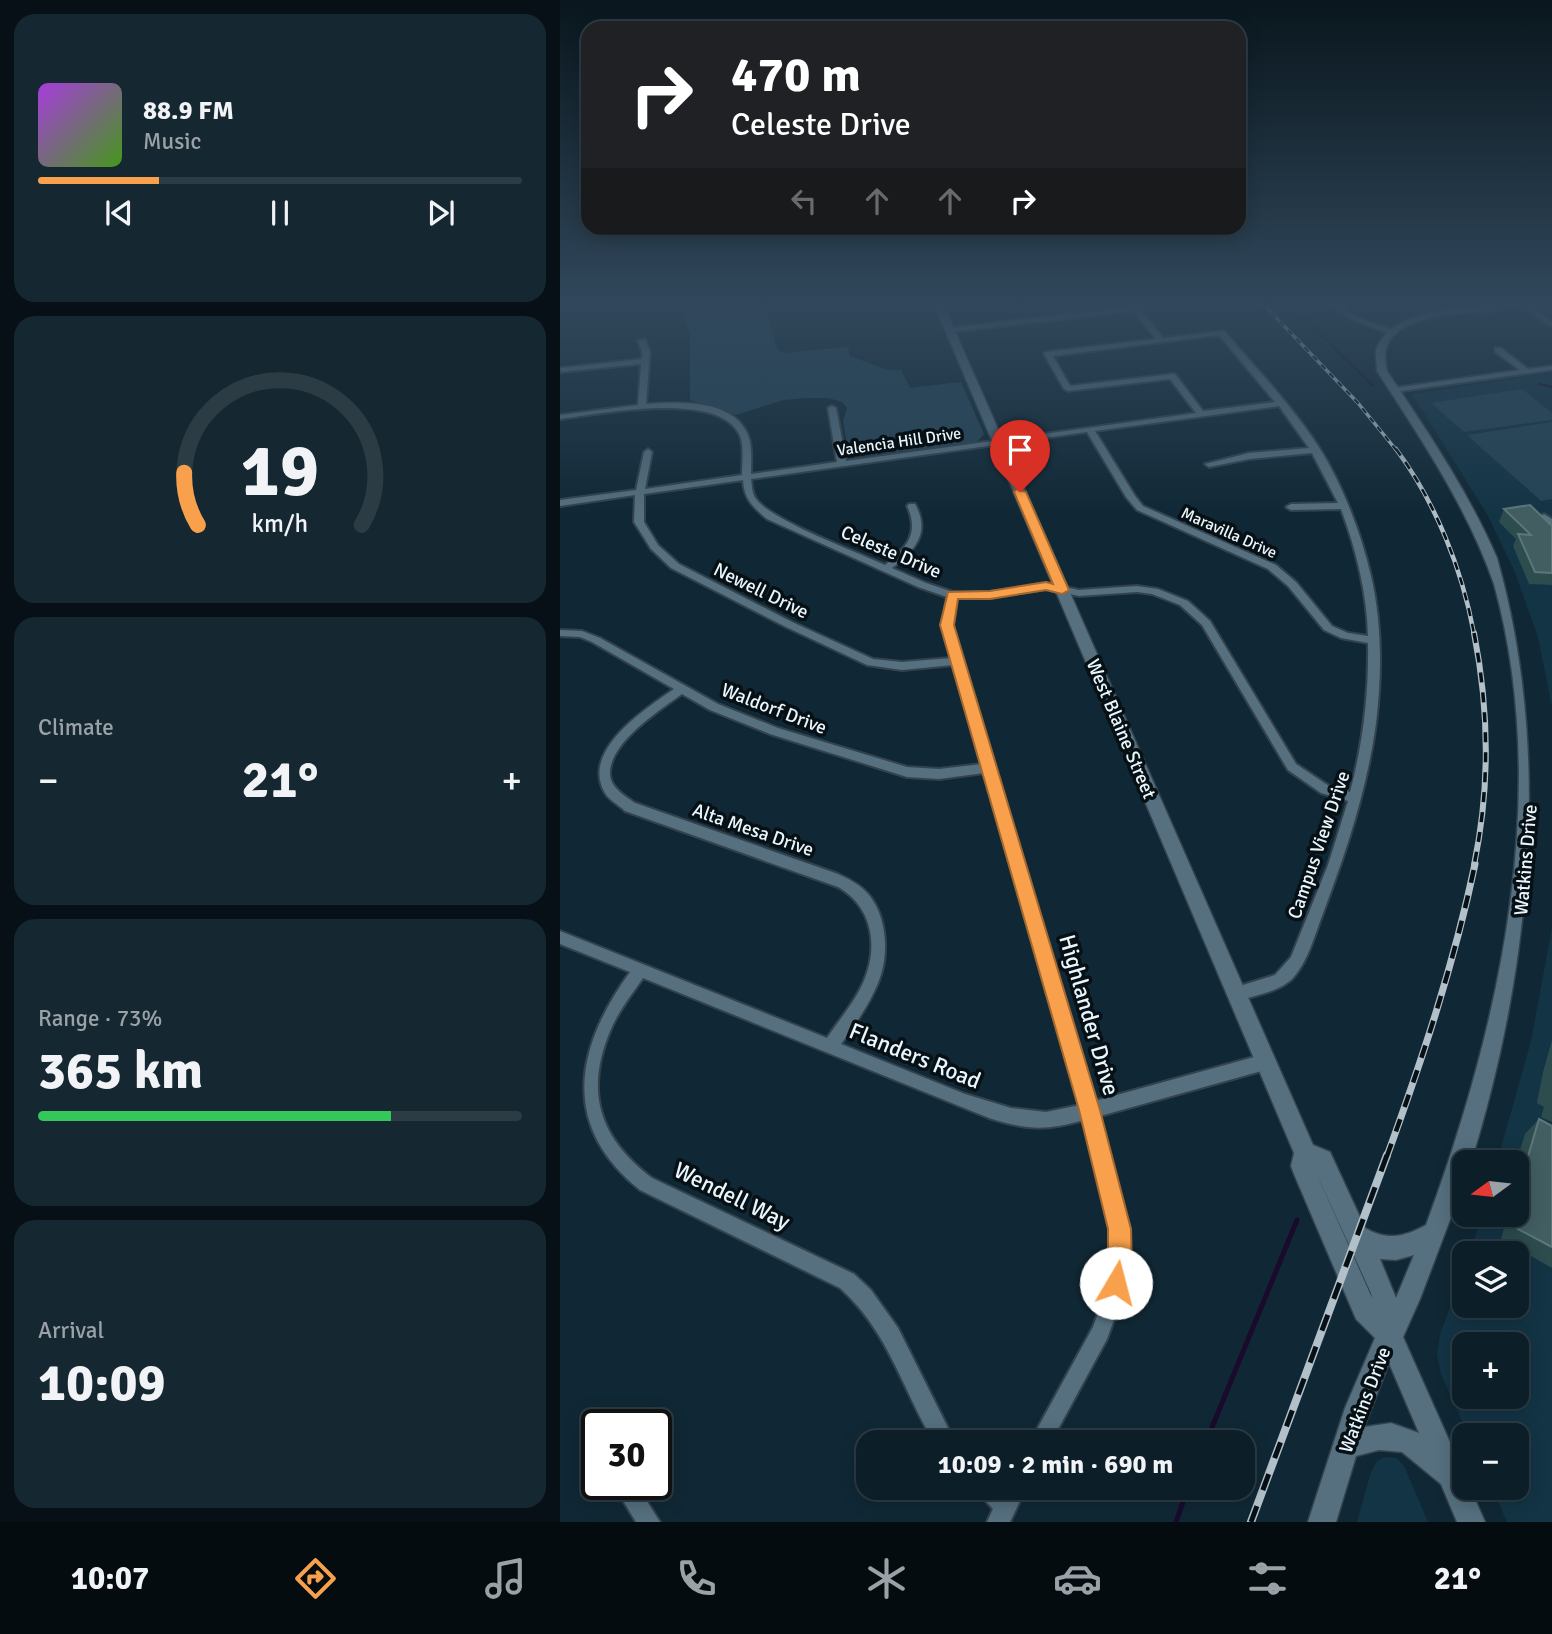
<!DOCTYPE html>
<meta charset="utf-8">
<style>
body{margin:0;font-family:Signika,sans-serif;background:#152730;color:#f1f3f6;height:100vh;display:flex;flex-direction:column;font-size:26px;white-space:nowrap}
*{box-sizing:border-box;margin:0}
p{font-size:23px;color:#9aa2a8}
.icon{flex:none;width:38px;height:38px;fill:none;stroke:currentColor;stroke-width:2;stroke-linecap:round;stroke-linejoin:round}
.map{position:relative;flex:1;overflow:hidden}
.sheet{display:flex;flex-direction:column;gap:14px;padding:14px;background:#071016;width:560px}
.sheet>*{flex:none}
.banner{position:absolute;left:21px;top:21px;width:665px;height:214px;border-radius:21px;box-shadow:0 4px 18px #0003,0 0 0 2px #2c3c45;background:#202124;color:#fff;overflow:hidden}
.needle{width:46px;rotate:255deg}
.controls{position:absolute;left:892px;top:1150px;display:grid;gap:14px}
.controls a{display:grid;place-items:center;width:77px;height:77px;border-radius:14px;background:#0c1e28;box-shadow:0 4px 18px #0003,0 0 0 2px #2c3c45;font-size:35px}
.speed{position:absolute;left:21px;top:1409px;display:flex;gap:14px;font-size:35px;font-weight:700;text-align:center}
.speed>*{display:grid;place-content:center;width:91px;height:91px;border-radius:50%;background:#0c1e28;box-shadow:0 4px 18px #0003,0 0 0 2px #2c3c45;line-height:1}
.speed .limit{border:4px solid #111;border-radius:10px;background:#fff;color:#111}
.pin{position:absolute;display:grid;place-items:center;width:60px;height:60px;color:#fff;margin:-72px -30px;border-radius:50% 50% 50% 0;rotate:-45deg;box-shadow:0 0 7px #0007}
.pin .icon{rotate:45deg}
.me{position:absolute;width:77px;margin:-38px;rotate:8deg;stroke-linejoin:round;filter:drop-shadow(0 0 5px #0008)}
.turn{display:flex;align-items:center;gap:24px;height:147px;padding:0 35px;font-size:32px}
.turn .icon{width:91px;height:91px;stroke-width:2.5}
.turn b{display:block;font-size:49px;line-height:60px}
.lanes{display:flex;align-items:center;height:66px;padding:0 35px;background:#0003;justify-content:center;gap:35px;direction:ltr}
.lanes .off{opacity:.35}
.big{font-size:52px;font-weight:800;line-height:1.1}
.sheet .card{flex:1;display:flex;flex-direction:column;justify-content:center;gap:10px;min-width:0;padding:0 24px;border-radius:21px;background:#152730}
.sheet .dial{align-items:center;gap:0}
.dial svg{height:182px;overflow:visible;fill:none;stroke:#2c3c45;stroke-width:7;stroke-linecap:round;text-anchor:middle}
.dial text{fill:#f1f3f6;stroke:none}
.song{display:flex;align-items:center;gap:21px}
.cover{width:84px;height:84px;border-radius:10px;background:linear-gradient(135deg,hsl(280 70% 55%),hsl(100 70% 35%))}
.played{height:7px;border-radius:4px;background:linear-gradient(90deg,#f8a04b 25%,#2c3c45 25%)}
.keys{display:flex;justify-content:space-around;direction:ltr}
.heat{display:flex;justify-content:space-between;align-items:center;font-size:38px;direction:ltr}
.charge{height:10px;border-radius:5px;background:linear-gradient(90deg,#34c759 73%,#2c3c45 0)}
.trip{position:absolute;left:296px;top:1430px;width:399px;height:70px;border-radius:21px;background:#0c1e28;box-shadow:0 4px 18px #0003,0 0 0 2px #2c3c45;font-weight:800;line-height:70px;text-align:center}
.tabs{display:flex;height:112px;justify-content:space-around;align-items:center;background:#050c10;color:#9aa2a8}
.tabs .icon{width:49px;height:49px}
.tabs .on{color:#f8a04b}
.tabs b{font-size:32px;color:#f1f3f6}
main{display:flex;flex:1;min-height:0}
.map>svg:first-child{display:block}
.built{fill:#133445;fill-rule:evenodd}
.green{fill:#244455}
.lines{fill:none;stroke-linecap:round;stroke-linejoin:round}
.stream-far1{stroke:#1a0a2d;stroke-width:2}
.stream{stroke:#1a0a2d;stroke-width:5}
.street-casing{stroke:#33434e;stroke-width:4}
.secondary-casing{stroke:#33434e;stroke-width:3}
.street{fill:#56707f;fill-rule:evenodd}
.secondary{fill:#56707f;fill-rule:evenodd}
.rail-far4-casing{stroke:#b2c1c9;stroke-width:3.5}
.rail-far3-casing{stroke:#b2c1c9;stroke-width:4.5}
.rail-far2-casing{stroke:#b2c1c9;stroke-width:6}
.rail-far1-casing{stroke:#b2c1c9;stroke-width:7}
.rail-casing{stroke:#b2c1c9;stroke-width:8}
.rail-far4{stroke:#061015;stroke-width:2;stroke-dasharray:6;stroke-linecap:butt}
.rail-far3{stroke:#061015;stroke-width:2.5;stroke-dasharray:8;stroke-linecap:butt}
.rail-far2{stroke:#061015;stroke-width:3.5;stroke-dasharray:10;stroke-linecap:butt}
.rail-far1{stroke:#061015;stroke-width:4.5;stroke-dasharray:13;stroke-linecap:butt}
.rail{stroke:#061015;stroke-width:5;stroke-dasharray:17;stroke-linecap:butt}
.wall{fill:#2d4c4e}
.building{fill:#425e61;stroke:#5c7679;stroke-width:2}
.route{fill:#f8a04b;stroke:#a16831;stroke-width:2}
.labels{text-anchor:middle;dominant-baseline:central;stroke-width:7;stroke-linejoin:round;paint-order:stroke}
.far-street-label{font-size:16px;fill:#eaf6fd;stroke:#061015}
.street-label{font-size:19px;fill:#eaf6fd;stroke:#061015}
.near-street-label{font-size:23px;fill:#eaf6fd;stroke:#061015}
</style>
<main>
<section class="sheet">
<div class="card">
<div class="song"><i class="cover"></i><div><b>88.9 FM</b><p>Music</p></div></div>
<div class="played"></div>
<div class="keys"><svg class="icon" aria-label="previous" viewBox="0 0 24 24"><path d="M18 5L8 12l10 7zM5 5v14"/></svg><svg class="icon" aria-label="pause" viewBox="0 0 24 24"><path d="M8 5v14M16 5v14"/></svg><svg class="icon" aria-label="next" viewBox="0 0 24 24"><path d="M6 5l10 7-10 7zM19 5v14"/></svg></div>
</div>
<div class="card dial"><svg viewBox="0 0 100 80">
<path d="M14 69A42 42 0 1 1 86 69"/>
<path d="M14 69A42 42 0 0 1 8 46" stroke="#f8a04b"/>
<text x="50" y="56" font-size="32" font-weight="700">19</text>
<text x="50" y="72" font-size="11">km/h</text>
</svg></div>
<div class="card"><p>Climate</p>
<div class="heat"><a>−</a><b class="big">21°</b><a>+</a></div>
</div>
<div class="card"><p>Range · 73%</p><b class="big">365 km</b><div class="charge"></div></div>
<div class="card"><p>Arrival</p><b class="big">10:09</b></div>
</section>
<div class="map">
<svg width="992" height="1522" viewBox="0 0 992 1522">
<rect width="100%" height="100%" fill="#102835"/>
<path class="built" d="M 992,373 L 992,707 L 978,637 L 954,570 L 927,514 L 852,394 Z
M 992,928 L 992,1522 L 947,1522 L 932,1488 L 957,1488 L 957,1435 L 908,1435 L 881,1374 L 877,1354 L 880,1335 L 905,1266 L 905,1306 L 957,1306 L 957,1253 L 910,1253 L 922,1215 L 957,1214 L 957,1162 L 937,1162 L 971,1041 ZM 905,1344 L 957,1344 L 957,1396 L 905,1396 Z
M 825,1457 L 836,1458 L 844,1466 L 868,1522 L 797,1522 L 811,1472 L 817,1461 Z"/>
<path class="green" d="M 122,304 L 205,304 L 217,349 L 223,353 L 288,347 L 290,356 L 327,370 L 341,370 L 350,388 L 401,382 L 424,434 L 417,442 L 295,457 L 288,452 L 283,420 L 287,408 L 282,402 L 268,398 L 246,398 L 223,400 L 176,415 L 130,400 L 130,337 Z
M 962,389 L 992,413 L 992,420 L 904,432 L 871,403 Z
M 992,422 L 992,499 L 981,501 L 907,435 Z"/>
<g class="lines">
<path class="stream-far1" d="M 729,304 L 813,386
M 979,384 L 992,387"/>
<path class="stream" d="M 646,1442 L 737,1220
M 616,1522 L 628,1488"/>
<defs>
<path id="street" d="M 570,304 L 576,304 L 603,338 L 664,331 C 697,369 734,408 760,449 C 783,486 801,533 811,576 C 822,623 822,675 816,723 C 807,790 786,852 762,916 C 754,937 748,961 733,978 C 723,988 709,992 695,996 C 687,998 678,1002 670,999 L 667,994 L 670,989 L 715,975 L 731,957 L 768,865 L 788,801 L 761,793 L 728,770 L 642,625 L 620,605 L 592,594 L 577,592 L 519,596 L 486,589 L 430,598 L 397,598 L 392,625 L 535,1101 L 705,1054 L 711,1057 L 713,1062 L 711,1067 L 705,1070 L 540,1116 L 569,1229 L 569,1266 L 561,1300 L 547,1339 L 491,1442 L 470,1442 L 533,1327 L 543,1300 L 551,1266 L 551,1229 L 524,1120 C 486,1131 467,1130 429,1118 L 83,978 C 72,994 59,1010 51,1029 C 24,1091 39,1138 92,1178 L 294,1274 L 311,1290 L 338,1328 L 395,1442 L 374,1442 C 341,1387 329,1332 280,1288 L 80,1190 C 0,1126 15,1048 70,972 L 0,944 L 0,931 L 267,1038 C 279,1020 294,1003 303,983 C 319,947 313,907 278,887 L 65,811 C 59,805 49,800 45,793 C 20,751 85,709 114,689 L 32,642 L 20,637 L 0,636 L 0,630 L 22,631 L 40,638 L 158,704 L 218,728 L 347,767 L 379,769 L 422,764 L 393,665 L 342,670 L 307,665 L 224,626 L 111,568 L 91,549 L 74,522 L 75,495 L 0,506 L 0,500 L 76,490 L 84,452 L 88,449 L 92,452 L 85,489 L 182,475 C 182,462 185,443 178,432 C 154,391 40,414 0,419 L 0,415 L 78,405 L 81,364 L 1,372 L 0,368 L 82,359 L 82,352 L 78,341 L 85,339 L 90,352 L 86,404 C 117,402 169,399 186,431 C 193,443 191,461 191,474 L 277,462 L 268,408 L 272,406 L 276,408 L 286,461 L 636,413 L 610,379 L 508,391 L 504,389 L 484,354 L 485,352 L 596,339 L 574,311 L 390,332 L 386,330 L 390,328 L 571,307 ZM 659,335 L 715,402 L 643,411 L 615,374 L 612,374 L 510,386 L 493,356 ZM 719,406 L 749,448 L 689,453 L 645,464 L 649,467 L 689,459 L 752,453 L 778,503 L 731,504 L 726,507 L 731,510 L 781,509 C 796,549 807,593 808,636 L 788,633 L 772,626 L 736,582 L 716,565 L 583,506 L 575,496 L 535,431 ZM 527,432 L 566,497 L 577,510 L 708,569 L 728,586 L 764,630 L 781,638 L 808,643 C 809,694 803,743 790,792 L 769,786 L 736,764 L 650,621 L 628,601 L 598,589 L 577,586 L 519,590 L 486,583 L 430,592 L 393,592 L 366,583 L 332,568 C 355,550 371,533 355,504 L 349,504 L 347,506 C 360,534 346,548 325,565 C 297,552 213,521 197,500 C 192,495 192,486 191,479 ZM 183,480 C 184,499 193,507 207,519 L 358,587 L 387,597 L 382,625 L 391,658 L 342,662 L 313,659 L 232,622 L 119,564 L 98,545 L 84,522 L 84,494 ZM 122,694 L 150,710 L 210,734 L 347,777 L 379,779 L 424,773 L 520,1105 L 486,1112 L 451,1108 L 405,1094 L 281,1044 C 295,1025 309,1005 318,983 C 329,957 328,919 309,895 C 301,885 289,879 278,874 L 75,803 C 65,796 51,788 50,775 C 48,743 100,710 122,694 Z
M 773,304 L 781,304 L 795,317 L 837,332 L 830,334 L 791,319 Z
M 959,304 L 967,304 L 992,322 L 992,326 L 989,325 Z
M 935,348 L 941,348 L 968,369 L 992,366 L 992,370 L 834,392 L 830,390 L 834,388 L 960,370 L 935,352 Z
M 984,514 L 992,519 L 992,527 L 979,517 Z
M 53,1484 L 76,1484 L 100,1522 L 76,1522 Z
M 417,1488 L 441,1488 L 444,1490 L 445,1488 L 466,1488 L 450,1522 L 427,1522 L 433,1509 L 420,1495 Z"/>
<path id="secondary" d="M 374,304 L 383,304 L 753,1145 L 770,1152 L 805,1228 C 828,1241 844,1237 866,1225 C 940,1025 992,794 934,584 C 907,507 861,439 817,371 C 817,365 815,356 816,350 C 831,306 922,304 959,304 C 930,319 840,304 826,349 C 824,356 826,365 827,371 C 867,431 908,491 937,558 C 992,751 971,969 911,1162 L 905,1162 L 905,1180 L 860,1299 L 843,1337 L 905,1476 L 905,1488 L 910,1488 L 925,1522 L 897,1522 L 881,1484 L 842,1452 L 819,1450 L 796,1456 L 776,1522 L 748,1522 L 785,1408 L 815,1338 L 796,1319 L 734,1174 L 731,1166 L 734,1153 ZM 754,1168 L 811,1293 L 812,1298 ZM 854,1255 L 836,1298 L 820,1259 L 836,1260 ZM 829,1363 L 859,1433 L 831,1423 L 804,1427 Z"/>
</defs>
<use href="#street" class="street-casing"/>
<use href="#secondary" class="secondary-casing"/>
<use href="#street" class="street"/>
<use href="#secondary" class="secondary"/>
<defs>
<path id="rail-far4" d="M 703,304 L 798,403 L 837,451"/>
<path id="rail-far3" d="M 836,449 C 876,503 902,569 914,634"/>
<path id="rail-far2" d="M 914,633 C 929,709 930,789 914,865"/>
<path id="rail-far1" d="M 827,1156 C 862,1060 894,964 915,864"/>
<path id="rail" d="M 691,1522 L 827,1155"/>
</defs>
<use href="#rail-far4" class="rail-far4-casing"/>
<use href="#rail-far3" class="rail-far3-casing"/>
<use href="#rail-far2" class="rail-far2-casing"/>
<use href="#rail-far1" class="rail-far1-casing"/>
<use href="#rail" class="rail-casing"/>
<use href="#rail-far4" class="rail-far4"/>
<use href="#rail-far3" class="rail-far3"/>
<use href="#rail-far2" class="rail-far2"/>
<use href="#rail-far1" class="rail-far1"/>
<use href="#rail" class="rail"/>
</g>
<path class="wall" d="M 944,509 L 992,526 L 992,585 L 969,584 L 953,546 L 956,539 L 939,522 Z
M 992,1040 L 992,1122 L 981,1117 L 984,1107 L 977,1103 L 983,1072 Z
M 979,1119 L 992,1229 L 992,1268 L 941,1239 L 944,1228 L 939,1226 L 942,1218 L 940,1216 L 940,1214 L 957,1214 L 957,1162 L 956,1162 L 965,1134 Z"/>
<path class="building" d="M 970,505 L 992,526 L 992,573 L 975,572 L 958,534 L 971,535 L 944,509 Z
M 979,1119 L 992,1126 L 992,1247 L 956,1228 L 959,1216 L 956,1214 L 957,1214 L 957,1194 Z"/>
<linearGradient id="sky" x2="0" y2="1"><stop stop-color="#09161d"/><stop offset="0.59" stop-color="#31485c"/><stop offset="1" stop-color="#31485c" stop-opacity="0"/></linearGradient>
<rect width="992" height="517" fill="url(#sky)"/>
<path class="route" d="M 456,489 L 466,492 L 509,590 L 502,594 L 486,590 L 430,599 L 398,599 L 394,625 L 540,1110 L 571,1229 L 572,1266 L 564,1292 L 556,1295 L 547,1292 L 544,1283 L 548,1266 L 548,1229 L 519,1110 L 380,625 L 388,592 L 430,591 L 486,582 L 493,584 L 454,492 Z"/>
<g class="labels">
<g class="far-street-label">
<text transform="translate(339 442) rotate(-8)">Valencia Hill Drive</text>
<text transform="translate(669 533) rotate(24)">Maravilla Drive</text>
</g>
<g class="street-label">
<text transform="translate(331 552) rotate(23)">Celeste Drive</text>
<text transform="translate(201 591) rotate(26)">Newell Drive</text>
<text transform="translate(214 709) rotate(21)">Waldorf Drive</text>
<text transform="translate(561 729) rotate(67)">West Blaine Street</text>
<text transform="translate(193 830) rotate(19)">Alta Mesa Drive</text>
<text transform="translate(759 845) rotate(-71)">Campus View Drive</text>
<text transform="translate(966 860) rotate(-85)">Watkins Drive</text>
<text transform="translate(805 1400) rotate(-69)">Watkins Drive</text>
</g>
<g class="near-street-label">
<text transform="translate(529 1015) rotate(74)">Highlander Drive</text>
<text transform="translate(355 1056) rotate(22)">Flanders Road</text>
<text transform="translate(172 1196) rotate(26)">Wendell Way</text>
</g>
</g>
</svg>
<div class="controls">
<a><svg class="needle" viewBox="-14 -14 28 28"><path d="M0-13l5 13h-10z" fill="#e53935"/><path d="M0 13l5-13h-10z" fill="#9aa2a8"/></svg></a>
<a><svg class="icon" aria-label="layers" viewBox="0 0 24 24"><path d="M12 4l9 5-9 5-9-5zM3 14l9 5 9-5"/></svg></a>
<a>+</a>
<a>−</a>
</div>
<div class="speed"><div class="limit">30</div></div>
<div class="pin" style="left:460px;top:492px;background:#d93025"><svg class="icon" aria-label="arrive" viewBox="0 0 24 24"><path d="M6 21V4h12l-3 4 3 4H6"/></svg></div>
<svg class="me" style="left:556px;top:1283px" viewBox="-20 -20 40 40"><circle r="19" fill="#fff"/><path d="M0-13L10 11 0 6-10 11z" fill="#f8a04b"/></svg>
<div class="trip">10:09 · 2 min · 690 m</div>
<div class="banner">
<div class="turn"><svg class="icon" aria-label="right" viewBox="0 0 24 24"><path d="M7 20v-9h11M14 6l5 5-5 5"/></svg><div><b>470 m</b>Celeste Drive</div></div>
<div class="lanes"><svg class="icon off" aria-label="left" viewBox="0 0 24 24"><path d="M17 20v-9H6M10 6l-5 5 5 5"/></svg><svg class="icon off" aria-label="ahead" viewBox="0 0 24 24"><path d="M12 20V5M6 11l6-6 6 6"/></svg><svg class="icon off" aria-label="ahead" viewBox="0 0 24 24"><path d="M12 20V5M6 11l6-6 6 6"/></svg><svg class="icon" aria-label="right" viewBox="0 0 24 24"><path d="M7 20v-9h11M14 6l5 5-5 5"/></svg></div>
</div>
</div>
</main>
<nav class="tabs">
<b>10:07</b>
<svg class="icon on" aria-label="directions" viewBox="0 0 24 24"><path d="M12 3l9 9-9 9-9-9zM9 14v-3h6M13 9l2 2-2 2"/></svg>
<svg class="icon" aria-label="music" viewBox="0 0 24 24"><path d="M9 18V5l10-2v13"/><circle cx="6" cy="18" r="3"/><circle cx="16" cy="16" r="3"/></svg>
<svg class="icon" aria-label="phone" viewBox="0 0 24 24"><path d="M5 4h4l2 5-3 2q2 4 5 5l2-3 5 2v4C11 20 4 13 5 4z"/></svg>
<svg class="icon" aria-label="climate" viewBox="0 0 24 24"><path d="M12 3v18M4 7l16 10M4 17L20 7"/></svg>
<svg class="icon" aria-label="car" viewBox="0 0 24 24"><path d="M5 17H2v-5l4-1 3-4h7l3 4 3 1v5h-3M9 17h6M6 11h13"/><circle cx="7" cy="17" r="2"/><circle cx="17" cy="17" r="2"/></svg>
<svg class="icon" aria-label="filters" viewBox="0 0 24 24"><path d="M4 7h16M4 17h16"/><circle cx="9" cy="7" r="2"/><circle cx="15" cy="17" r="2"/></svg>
<b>21°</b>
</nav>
